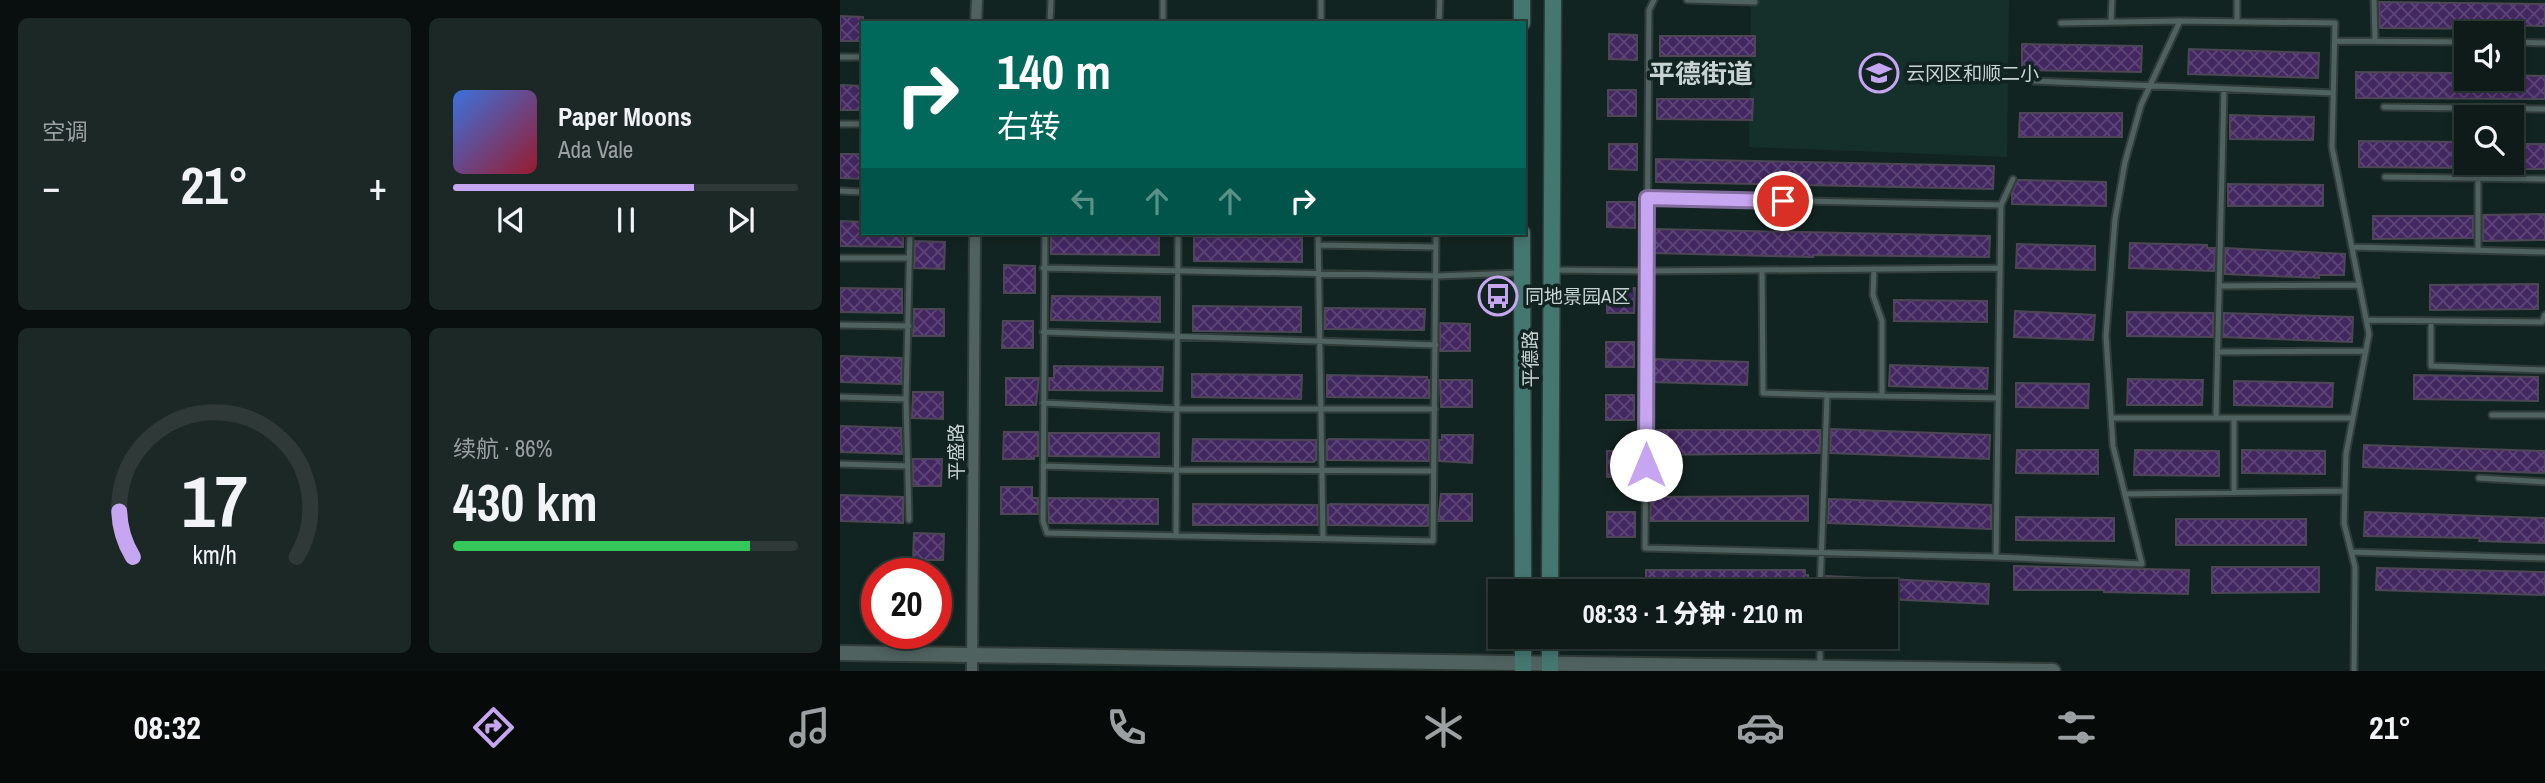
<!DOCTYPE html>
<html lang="zh">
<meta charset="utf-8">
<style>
body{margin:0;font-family:"Archivo Narrow","Noto Sans SC",sans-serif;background:#1c2826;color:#f1f3f6;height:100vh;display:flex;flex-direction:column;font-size:26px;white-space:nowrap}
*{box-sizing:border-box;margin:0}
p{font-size:23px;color:#9ba1a2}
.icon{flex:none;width:38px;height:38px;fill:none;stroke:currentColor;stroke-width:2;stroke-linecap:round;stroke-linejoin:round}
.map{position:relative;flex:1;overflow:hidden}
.side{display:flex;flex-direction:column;gap:18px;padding:18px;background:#080f0e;width:840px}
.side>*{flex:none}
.banner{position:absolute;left:21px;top:21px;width:665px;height:214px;border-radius:0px;box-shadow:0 4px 10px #0003,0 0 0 2px #2e3938;background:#00695c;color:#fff;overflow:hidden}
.tools{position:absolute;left:1614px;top:21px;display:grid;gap:14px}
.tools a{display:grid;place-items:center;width:70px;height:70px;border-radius:0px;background:#0e1b19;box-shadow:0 4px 10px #0003,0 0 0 2px #2e3938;font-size:35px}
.speed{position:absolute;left:21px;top:558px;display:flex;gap:14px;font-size:35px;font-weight:700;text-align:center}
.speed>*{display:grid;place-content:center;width:91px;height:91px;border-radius:50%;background:#0e1b19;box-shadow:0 4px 10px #0003,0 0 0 2px #2e3938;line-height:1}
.speed .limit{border:10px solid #d22;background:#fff;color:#111}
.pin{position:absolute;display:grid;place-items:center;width:60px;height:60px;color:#fff;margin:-30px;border:4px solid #fff;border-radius:50%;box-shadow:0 2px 7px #0007}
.me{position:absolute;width:77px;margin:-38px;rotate:0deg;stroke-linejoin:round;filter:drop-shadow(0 0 5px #0008)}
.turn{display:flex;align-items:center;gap:24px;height:147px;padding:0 21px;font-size:32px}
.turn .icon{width:91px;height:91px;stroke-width:2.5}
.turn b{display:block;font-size:49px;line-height:60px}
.lanes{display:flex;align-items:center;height:66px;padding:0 21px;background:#0003;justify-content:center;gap:35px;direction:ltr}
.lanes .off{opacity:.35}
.big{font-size:52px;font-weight:800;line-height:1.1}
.side .tile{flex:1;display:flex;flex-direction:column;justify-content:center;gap:10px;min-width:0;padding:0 24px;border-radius:10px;background:#1c2826}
.side .dial{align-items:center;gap:0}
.dial svg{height:182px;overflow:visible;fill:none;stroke:#2e3938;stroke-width:7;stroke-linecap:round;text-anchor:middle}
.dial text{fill:#f1f3f6;stroke:none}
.song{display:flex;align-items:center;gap:21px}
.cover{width:84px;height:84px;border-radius:10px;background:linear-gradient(135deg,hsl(220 70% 55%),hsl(350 70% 35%))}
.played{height:7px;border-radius:4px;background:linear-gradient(90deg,#c6a6f0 70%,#2e3938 70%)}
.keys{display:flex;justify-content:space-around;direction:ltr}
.heat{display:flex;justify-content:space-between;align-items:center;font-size:38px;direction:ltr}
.charge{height:10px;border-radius:5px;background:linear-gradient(90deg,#34c759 86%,#2e3938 0)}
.side .tiles{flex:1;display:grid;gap:18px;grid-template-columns:repeat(2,1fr)}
.trip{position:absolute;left:648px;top:579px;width:410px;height:70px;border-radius:0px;background:#0e1b19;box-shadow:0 4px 10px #0003,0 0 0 2px #2e3938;font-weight:800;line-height:70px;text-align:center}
.tab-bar{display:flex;height:112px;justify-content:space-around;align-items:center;background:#060b0a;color:#9ba1a2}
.tab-bar .icon{width:49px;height:49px}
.tab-bar .current{color:#c6a6f0}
.tab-bar b{font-size:32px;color:#f1f3f6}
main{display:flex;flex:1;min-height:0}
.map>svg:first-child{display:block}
.built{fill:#152f2b}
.building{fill:url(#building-cross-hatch);stroke:#4d4755;stroke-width:2}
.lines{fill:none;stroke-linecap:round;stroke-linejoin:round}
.service-casing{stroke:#313d3a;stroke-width:9}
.minor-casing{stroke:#313d3a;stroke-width:14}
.tertiary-casing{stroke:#313d3a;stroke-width:18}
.secondary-casing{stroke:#313d3a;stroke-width:19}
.service{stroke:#4f625f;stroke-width:5}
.minor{stroke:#4f625f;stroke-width:10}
.tertiary{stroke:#4f625f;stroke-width:14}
.secondary{stroke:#447770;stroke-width:16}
.route-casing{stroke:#816c9c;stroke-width:18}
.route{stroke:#c6a6f0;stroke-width:12}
.labels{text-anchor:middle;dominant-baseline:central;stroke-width:7;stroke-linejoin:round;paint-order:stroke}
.poi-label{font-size:19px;fill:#c9d4d2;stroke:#122421;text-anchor:start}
.street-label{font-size:19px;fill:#c9d4d2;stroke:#122421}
.district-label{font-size:26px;font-weight:bold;fill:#c9d4d2;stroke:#122421}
</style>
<main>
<section class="side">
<div class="tiles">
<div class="tile"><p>空调</p>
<div class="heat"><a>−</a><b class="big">21°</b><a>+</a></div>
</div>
<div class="tile">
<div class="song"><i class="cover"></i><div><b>Paper Moons</b><p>Ada Vale</p></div></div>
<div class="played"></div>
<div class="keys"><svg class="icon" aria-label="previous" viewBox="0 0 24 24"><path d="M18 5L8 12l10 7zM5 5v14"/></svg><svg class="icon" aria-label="pause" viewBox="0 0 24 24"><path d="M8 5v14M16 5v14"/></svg><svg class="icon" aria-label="next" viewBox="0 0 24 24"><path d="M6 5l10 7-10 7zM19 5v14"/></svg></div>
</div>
<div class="tile dial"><svg viewBox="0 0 100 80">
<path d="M14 69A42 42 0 1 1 86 69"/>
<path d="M14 69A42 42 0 0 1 8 49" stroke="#c6a6f0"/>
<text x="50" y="56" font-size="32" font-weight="700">17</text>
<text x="50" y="72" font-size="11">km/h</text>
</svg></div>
<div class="tile"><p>续航 · 86%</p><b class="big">430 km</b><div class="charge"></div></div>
</div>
</section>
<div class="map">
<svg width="1705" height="671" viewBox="0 0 1705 671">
<defs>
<pattern id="building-cross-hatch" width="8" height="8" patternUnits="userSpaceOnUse" patternTransform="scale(1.75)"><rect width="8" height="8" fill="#432761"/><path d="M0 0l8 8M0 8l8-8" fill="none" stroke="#5d4577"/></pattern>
</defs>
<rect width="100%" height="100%" fill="#122421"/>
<path class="built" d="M 911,0 L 1169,0 L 1167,157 L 909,147 Z"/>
<path class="building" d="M 1539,2 L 1705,4 L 1705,26 L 1663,25 L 1662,29 L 1540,28 Z
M 0,16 L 23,17 L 23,41 L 0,41 Z
M 769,34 L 797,35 L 797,60 L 769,59 Z
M 820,36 L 915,36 L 915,56 L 820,56 Z
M 1182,44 L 1302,46 L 1301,72 L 1182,70 Z
M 1349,49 L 1479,53 L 1478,78 L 1348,74 Z
M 1516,72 L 1616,73 L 1616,79 L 1671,79 L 1671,75 L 1705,76 L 1705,99 L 1516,98 Z
M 0,85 L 23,86 L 23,110 L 0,110 Z
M 768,90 L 796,90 L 796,116 L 768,116 Z
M 817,99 L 913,99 L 912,120 L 817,119 Z
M 1180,113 L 1282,113 L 1282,137 L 1179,137 Z
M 1390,115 L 1474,117 L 1473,140 L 1390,139 Z
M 1519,141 L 1626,142 L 1625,168 L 1519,167 Z
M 769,144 L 797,144 L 797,170 L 769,169 Z
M 1671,144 L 1705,144 L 1705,169 L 1671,169 Z
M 0,154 L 23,154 L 23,179 L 0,178 Z
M 816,159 L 1154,166 L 1153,189 L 816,182 Z
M 1178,180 L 1266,182 L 1266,206 L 1172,204 L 1172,193 Z
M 1388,184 L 1483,185 L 1483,206 L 1388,206 Z
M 767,202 L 795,202 L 795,228 L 767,227 Z
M 1705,214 L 1705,240 L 1643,241 L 1643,215 Z
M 1533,216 L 1633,216 L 1633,238 L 1533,239 Z
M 0,221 L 23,222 L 23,233 L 63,233 L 63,247 L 0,246 Z
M 813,229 L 1150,236 L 1149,257 L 973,255 L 973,257 L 812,253 Z
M 211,233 L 319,233 L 319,255 L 211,254 Z
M 354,237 L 462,237 L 462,262 L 354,261 Z
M 75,241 L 105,242 L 104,269 L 74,268 Z
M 1290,243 L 1367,245 L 1367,248 L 1375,248 L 1374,271 L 1289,268 Z
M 1177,244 L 1255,246 L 1255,270 L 1176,268 Z
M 1385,248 L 1505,254 L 1504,275 L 1479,275 L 1479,278 L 1385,274 Z
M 164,265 L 195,266 L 195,293 L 164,293 Z
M 1698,284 L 1698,309 L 1590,310 L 1590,285 Z
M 0,288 L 62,289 L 62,313 L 0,312 Z
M 767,288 L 795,288 L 794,313 L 767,313 Z
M 212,296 L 320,297 L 320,322 L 211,320 Z
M 1054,300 L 1147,301 L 1147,322 L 1054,321 Z
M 353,306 L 461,307 L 461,332 L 353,331 Z
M 485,308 L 585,309 L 584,330 L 485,329 Z
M 74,309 L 104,309 L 104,336 L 73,336 Z
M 1175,311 L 1255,315 L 1253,340 L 1174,337 Z
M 1287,312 L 1373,313 L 1373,337 L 1287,336 Z
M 1384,313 L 1513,317 L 1512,342 L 1383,337 Z
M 163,321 L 193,321 L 193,348 L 162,348 Z
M 600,323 L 630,324 L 630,351 L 600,351 Z
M 766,342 L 794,342 L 794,367 L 766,367 Z
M 0,356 L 62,358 L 61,384 L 0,382 Z
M 812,359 L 908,362 L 907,385 L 811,382 Z
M 1050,365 L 1148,368 L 1147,389 L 1049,386 Z
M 214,366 L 323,367 L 322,391 L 209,390 L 209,378 L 214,378 Z
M 352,374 L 462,375 L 461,399 L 352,397 Z
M 487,375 L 587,377 L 587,380 L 589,380 L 589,398 L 487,397 Z
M 1574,375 L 1698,377 L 1698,401 L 1574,399 Z
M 166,378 L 199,378 L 196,405 L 166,405 Z
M 1288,379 L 1363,380 L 1362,405 L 1287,405 Z
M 600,380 L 632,380 L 632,407 L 601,407 Z
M 1394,381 L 1493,383 L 1492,407 L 1394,405 Z
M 1176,383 L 1249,384 L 1248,408 L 1176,407 Z
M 73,392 L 103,392 L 103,419 L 72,418 Z
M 766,395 L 794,395 L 794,420 L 766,420 Z
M 0,426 L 61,428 L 62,454 L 0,452 Z
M 991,429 L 1150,435 L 1149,459 L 990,453 Z
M 811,430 L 980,430 L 980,453 L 811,455 Z
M 164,432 L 198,432 L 198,456 L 194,456 L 194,459 L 163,459 Z
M 209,433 L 319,433 L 319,457 L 209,456 Z
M 602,435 L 633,435 L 632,463 L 599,461 L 599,440 L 602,440 Z
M 353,439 L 476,440 L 476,460 L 474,462 L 352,461 Z
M 489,439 L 589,440 L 589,461 L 487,460 L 487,440 Z
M 1524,445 L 1705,451 L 1705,473 L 1523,467 Z
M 1177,450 L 1258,450 L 1258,474 L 1176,473 Z
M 1295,450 L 1379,451 L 1379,476 L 1294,475 Z
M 1402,450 L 1485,451 L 1485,474 L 1402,473 Z
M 767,451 L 795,451 L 795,477 L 767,477 Z
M 73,459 L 102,459 L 101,486 L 73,486 Z
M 161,487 L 192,487 L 192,498 L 198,498 L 198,514 L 161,514 Z
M 601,494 L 632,494 L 632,521 L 598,521 Z
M 0,495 L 63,497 L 63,523 L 0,521 Z
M 968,496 L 968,521 L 810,521 L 811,497 Z
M 208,498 L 318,499 L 318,524 L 209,523 Z
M 989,499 L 1151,505 L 1151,529 L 988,523 Z
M 353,504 L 477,505 L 478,525 L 353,525 Z
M 490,504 L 588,505 L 588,526 L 488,525 L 488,505 Z
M 767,512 L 795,512 L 795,537 L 767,537 Z
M 1525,512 L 1705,518 L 1705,543 L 1639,541 L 1640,538 L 1524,536 Z
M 1176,517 L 1274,518 L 1274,541 L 1176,540 Z
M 1336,519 L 1466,519 L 1466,545 L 1336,545 Z
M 74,533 L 104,534 L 103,560 L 73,560 Z
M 1174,566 L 1349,570 L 1348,594 L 1264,592 L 1264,590 L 1174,590 Z
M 1372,567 L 1479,567 L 1479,592 L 1372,593 Z
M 1537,568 L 1705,572 L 1705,595 L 1536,590 Z
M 806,570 L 965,570 L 965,575 L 968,575 L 968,592 L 806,592 Z
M 986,576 L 1149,584 L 1148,604 L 1045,599 L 1045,592 L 985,592 Z"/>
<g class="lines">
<defs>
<path id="service" d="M 814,0 L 809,10 L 805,548 L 1156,557 L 1161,205 L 1173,179
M 847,0 L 915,2
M 1534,0 L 1535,41
M 1271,22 L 1272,0
M 1397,22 L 1397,0
M 210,23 L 211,0
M 323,23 L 323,0
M 481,23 L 481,0
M 599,23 L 600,0
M 1221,23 L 1340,21 L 1495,23 L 1492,147 L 1529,334 L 1506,454 L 1504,523 L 1515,567 L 1514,671
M 1495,41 L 1626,42
M 1671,42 L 1705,43
M 0,57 L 23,57
M 1193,81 L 1493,93
M 1544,107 L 1705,109
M 0,124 L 23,124
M 1545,177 L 1705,179
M 0,191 L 23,192
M 807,198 L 1161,205
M 205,233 L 203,521 L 207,533 L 593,541 L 596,233
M 478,233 L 483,539
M 478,245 L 596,247
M 1512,247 L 1705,252
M 1638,250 L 1638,163
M 0,258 L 69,258
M 203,268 L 596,276 L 679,273
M 1034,269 L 1033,295 L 1042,321 L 1042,396
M 715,270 L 807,271 L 1160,268
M 922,270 L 923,393 L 987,395 L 980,592
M 1379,286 L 1519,285
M 1526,320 L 1702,322 L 1705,315
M 1591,321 L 1591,366 L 1705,370
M 0,325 L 69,326
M 203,332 L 596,345
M 1378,352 L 1526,351
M 987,395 L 1158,398
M 0,397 L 66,399
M 203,403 L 337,409 L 595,409
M 1652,415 L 1705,415
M 1271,418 L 1513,418
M 1376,418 L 1384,89
M 1394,418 L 1394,492
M 0,464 L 67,466
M 203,466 L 337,470 L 594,471
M 1639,478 L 1705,482
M 1285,494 L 1505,491
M 69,520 L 66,399 L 70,233
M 336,536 L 338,233
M 1511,552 L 1705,558
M 1156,557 L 1302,564 L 1273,446 L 1266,336 L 1275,219 L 1285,162 L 1301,105 L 1340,21
M 980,665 L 980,637"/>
<path id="minor" d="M 136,23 L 137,0
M 132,671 L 135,233"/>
<path id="tertiary" d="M 0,653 L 1213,671"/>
<path id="secondary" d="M 682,23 L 682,0
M 682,233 L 683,592
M 710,592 L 713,0
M 683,671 L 683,637
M 710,671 L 710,637"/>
</defs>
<use href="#service" class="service-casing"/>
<use href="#minor" class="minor-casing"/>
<use href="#tertiary" class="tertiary-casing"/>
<use href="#secondary" class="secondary-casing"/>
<use href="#service" class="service"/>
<use href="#minor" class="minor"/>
<use href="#tertiary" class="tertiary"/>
<use href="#secondary" class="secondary"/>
</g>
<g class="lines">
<defs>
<path id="route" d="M 806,465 L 807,198 L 943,201"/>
</defs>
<use href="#route" class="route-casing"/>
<use href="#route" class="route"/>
</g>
<defs>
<symbol id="school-ring" viewBox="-11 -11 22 22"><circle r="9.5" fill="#122421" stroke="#c6a6f0" stroke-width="1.5"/><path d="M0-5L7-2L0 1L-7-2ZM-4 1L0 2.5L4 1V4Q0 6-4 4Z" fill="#c6a6f0"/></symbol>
<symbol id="bus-ring" viewBox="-11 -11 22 22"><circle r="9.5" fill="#122421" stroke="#c6a6f0" stroke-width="1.5"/><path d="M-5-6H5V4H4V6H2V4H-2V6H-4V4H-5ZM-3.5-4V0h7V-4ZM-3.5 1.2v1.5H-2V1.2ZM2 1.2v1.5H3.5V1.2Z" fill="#c6a6f0"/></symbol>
</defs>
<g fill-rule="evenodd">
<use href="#school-ring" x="1017" y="51" width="44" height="44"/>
<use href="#bus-ring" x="636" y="274" width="44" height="44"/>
</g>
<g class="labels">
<g class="poi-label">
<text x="1066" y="73">云冈区和顺二小</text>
<text x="685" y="296">同地景园A区</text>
</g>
<g class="street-label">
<text transform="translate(690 359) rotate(-90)">平德路</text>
<text transform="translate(116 452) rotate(-90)">平盛路</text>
</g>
<g class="district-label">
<text x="861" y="73">平德街道</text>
</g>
</g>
</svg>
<div class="tools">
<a><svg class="icon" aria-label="sound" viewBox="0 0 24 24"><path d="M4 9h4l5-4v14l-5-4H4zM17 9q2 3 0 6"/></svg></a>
<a><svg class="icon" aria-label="search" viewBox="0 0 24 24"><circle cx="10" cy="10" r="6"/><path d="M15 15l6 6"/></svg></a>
</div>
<div class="speed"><div class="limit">20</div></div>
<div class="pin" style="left:943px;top:201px;background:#d93025"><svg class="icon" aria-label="arrive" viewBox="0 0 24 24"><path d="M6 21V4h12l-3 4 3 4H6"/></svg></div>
<svg class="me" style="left:806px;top:465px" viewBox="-20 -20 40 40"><circle r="19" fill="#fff"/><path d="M0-13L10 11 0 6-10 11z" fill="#c6a6f0"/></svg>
<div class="trip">08:33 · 1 分钟 · 210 m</div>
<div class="banner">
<div class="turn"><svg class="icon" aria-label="right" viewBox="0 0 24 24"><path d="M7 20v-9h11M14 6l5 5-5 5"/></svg><div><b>140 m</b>右转</div></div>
<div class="lanes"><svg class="icon off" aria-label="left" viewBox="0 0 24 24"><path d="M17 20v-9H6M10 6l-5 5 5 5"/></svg><svg class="icon off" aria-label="ahead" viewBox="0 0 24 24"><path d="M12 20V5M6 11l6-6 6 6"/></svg><svg class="icon off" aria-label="ahead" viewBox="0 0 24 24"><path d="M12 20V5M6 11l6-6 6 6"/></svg><svg class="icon" aria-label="right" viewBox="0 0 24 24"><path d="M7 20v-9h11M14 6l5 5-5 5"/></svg></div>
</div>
</div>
</main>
<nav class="tab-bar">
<b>08:32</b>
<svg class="icon current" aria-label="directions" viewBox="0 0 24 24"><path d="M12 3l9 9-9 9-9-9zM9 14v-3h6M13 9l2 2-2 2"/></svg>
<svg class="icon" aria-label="music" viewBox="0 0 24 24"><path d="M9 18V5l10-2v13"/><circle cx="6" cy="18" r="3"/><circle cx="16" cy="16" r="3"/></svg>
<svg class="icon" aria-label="phone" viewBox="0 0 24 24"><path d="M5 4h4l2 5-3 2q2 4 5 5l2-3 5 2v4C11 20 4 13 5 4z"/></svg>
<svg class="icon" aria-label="climate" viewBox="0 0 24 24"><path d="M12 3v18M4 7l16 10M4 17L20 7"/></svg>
<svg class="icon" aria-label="car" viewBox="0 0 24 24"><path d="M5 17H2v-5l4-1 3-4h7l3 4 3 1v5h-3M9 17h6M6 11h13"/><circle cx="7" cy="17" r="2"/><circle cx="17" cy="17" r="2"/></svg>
<svg class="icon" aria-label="filters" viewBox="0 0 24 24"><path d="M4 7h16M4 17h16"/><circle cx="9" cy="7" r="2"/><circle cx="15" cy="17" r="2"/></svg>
<b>21°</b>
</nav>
